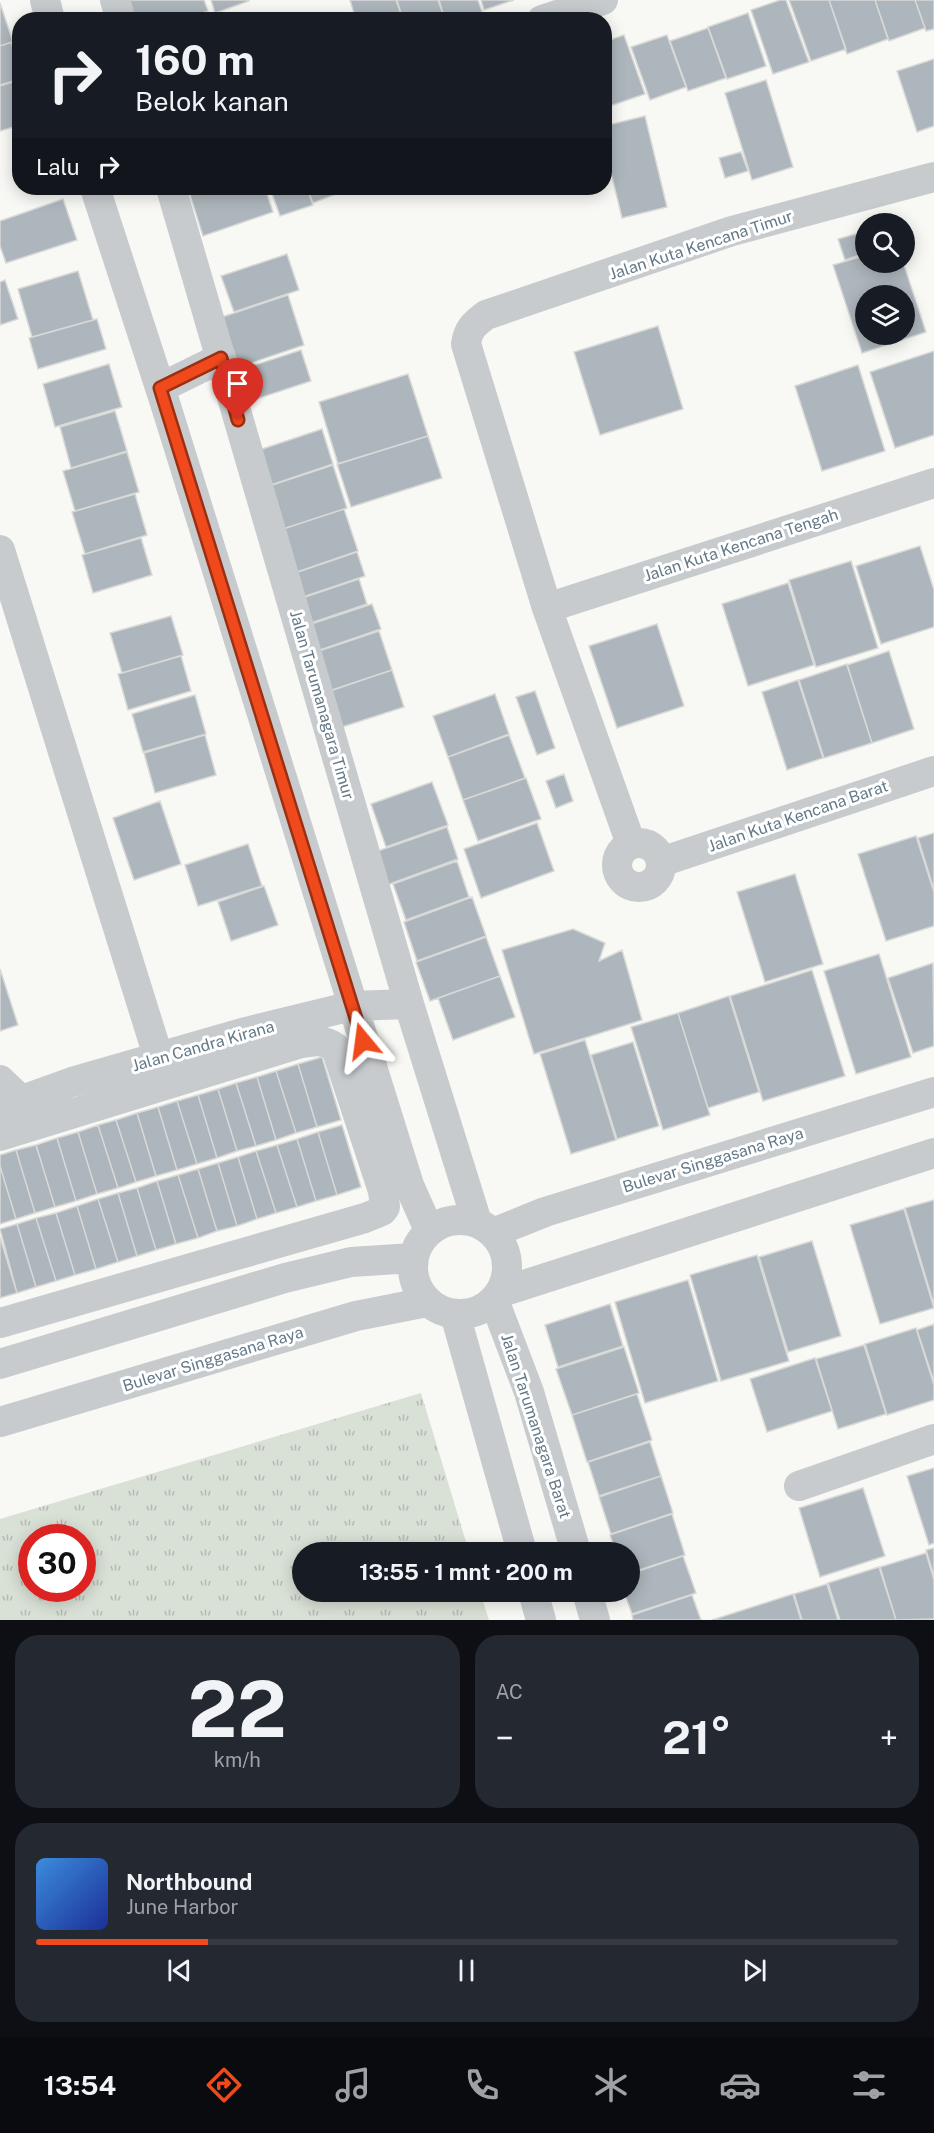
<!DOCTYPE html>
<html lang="id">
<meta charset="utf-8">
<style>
body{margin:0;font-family:"Public Sans",sans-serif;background:#242831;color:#f1f3f6;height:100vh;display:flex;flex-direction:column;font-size:22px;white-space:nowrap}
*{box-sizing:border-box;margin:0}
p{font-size:20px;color:#9ea1a6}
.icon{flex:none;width:33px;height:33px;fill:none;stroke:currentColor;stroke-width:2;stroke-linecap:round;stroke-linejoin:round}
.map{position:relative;height:1620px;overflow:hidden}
.sheet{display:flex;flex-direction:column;gap:15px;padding:15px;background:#0d0f14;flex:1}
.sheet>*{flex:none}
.banner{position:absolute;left:12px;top:12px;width:600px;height:183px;border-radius:24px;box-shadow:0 3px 15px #0003;background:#171b24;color:#f1f3f6;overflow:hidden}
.controls{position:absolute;left:855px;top:213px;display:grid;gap:12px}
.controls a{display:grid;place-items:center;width:60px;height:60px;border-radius:50%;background:#171b24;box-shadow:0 3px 15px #0003;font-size:30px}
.speed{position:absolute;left:18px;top:1524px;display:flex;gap:12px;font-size:30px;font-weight:700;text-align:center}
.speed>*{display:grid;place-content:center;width:78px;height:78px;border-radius:50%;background:#171b24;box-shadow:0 3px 15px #0003;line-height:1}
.speed .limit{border:9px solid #d22;background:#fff;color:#111}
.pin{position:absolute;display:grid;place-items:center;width:51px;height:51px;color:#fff;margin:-62px -26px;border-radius:50% 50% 50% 0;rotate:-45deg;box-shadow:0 0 6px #0007}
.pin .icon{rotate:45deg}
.me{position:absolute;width:66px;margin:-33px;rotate:344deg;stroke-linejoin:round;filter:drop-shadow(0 0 4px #0008)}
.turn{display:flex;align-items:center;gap:21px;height:126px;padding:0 24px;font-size:27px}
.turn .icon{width:78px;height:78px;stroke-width:2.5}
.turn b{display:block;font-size:42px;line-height:51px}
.then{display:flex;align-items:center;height:57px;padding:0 24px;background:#0003;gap:12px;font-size:22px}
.big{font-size:45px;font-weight:700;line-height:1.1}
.sheet .card{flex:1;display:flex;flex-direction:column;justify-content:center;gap:9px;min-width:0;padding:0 21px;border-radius:24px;background:#242831}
.sheet .dial{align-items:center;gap:0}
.dial b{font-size:78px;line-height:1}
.song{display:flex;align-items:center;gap:18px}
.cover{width:72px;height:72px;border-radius:9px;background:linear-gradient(135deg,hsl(210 70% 55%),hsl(230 70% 35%))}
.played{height:6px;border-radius:3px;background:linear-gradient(90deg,#f0491c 20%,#363941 20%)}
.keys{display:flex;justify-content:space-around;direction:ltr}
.heat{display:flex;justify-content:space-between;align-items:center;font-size:33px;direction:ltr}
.sheet .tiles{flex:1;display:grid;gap:15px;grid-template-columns:1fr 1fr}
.card:last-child{grid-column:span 2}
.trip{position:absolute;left:292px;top:1542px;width:348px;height:60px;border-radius:30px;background:#171b24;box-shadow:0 3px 15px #0003;font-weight:700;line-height:60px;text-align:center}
.tabs{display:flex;height:96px;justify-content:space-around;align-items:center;background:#090b0e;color:#9ea1a6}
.tabs .icon{width:42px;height:42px}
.tabs .selected{color:#f0491c}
.tabs b{font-size:27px;color:#f1f3f6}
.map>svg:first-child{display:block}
.grass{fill:url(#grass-tufts);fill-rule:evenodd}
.building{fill:#adb6bc;stroke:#d9d9d7;stroke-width:1.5;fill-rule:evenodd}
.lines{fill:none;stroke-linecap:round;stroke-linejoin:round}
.minor{stroke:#c7cbce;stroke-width:30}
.route-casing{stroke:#9c2f12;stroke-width:15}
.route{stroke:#f0491c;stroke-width:10}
.labels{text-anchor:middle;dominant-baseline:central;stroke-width:6;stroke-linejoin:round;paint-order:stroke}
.street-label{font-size:16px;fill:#647988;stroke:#fff}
</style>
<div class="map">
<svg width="934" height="1620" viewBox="0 0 934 1620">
<defs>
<pattern id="grass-tufts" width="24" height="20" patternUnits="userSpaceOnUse" patternTransform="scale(1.5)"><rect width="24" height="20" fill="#d9e0d5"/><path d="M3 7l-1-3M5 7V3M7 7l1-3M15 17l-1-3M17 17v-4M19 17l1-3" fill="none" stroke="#b4bab3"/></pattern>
</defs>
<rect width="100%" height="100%" fill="#f8f8f4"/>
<path class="grass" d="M 421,1393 L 469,1552 L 303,1552 L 303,1592 L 480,1592 L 489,1620 L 0,1620 L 0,1519 ZM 32,1538 L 82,1538 L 82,1588 L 32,1588 Z"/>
<path class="building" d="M 127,0 L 204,0 L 208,11 L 182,20 L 127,20 Z
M 211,0 L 249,0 L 249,1 L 215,13 Z
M 350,0 L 396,0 L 403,20 L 356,20 Z
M 397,0 L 438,0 L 443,14 L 424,20 L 403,20 Z
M 439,0 L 478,0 L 485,20 L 445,20 Z
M 481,0 L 514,0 L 484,10 Z
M 780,0 L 786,0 L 809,62 L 773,74 L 751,10 Z
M 789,0 L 829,0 L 846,49 L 811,61 Z
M 829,0 L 875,0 L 888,39 L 847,54 Z
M 875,0 L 915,0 L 925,28 L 889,41 Z
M 915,0 L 934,0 L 934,29 L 926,31 Z
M 0,3 L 13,42 L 0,46 Z
M 748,13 L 766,66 L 727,79 L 708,27 Z
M 708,28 L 726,78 L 688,91 L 670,41 Z
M 624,35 L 645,94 L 610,106 L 604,90 L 604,42 Z
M 667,35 L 686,87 L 650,100 L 631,47 Z
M 11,42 L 20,67 L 20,79 L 0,85 L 0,46 Z
M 934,59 L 934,126 L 917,132 L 897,71 Z
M 19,80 L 20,125 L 0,131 L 0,86 Z
M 766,80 L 793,167 L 752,180 L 725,93 Z
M 645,116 L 667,207 L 622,218 L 604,144 L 604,126 Z
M 741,152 L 748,171 L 725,178 L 719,158 Z
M 212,188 L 265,188 L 273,212 L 203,236 L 190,195 Z
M 270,188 L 307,188 L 313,205 L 280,216 Z
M 307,188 L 339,188 L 341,192 L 313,203 Z
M 63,199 L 77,240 L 6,263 L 0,246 L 0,221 Z
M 866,231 L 866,253 L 845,260 L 838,239 Z
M 287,254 L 299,290 L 234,312 L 221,276 Z
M 866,255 L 866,262 L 903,262 L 926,332 L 862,353 L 833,265 ZM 866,296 L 904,296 L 904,334 L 866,334 Z
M 78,271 L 93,320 L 32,337 L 18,289 Z
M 5,280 L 18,319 L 0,325 L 0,282 Z
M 288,295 L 304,345 L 239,367 L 222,317 Z
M 97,319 L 106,349 L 38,369 L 29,338 Z
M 658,326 L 683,409 L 600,435 L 574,352 Z
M 301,350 L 311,381 L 238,405 L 227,374 Z
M 934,351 L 934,435 L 895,448 L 870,372 Z
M 109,364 L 122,407 L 55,427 L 43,384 Z
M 858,365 L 885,451 L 822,471 L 795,386 Z
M 408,374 L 428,436 L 338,464 L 319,402 Z
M 115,411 L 127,451 L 71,468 L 60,427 Z
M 322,429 L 333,464 L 271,485 L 259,450 Z
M 428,436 L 442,478 L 351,507 L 337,464 Z
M 127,452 L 139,492 L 75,511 L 63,471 Z
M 333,465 L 347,508 L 283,529 L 269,486 Z
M 135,494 L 147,535 L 85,554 L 72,512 Z
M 344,509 L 358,551 L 297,572 L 283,529 Z
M 141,538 L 152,575 L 93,593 L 82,555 Z
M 920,546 L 934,590 L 934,627 L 881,644 L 856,566 Z
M 357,552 L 365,576 L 300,598 L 292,574 Z
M 851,561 L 878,648 L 816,667 L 789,580 Z
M 359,579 L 367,604 L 311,623 L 302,598 Z
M 788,583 L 814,665 L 748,686 L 722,604 Z
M 372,604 L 381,629 L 317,651 L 308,625 Z
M 171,616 L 183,655 L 122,673 L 110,633 Z
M 657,624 L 684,706 L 617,728 L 589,646 Z
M 379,631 L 392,670 L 329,691 L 316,652 Z
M 889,651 L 914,729 L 872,743 L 847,665 Z
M 181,656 L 191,691 L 128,710 L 118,674 Z
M 847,664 L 872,743 L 824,758 L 799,680 Z
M 392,670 L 404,707 L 342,727 L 330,691 Z
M 798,680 L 823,758 L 787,770 L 762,692 Z
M 535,691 L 555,748 L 537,755 L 516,697 Z
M 495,694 L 509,734 L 448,757 L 433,716 Z
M 195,695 L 206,734 L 143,752 L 132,714 Z
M 205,735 L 216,775 L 155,793 L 144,753 Z
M 509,735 L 525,778 L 463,800 L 448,757 Z
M 564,774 L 573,801 L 556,808 L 546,781 Z
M 526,778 L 541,819 L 478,841 L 463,800 Z
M 432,782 L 448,825 L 386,847 L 371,804 Z
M 160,801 L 181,864 L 134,880 L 113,818 Z
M 537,823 L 554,871 L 481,898 L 464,849 Z
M 447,827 L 458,859 L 387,885 L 375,852 Z
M 934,833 L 934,890 L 918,838 Z
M 916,836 L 934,892 L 934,926 L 886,941 L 858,854 Z
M 248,844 L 262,886 L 198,906 L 185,865 Z
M 457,861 L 469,897 L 406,920 L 393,884 Z
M 795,874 L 823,964 L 765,982 L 737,892 Z
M 264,886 L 278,925 L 231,941 L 218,902 Z
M 472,897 L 486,936 L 417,961 L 404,922 Z
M 573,929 L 605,943 L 599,961 L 622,950 L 642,1020 L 534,1054 L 502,950 Z
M 486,937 L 500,976 L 430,1001 L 416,962 Z
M 879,954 L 911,1057 L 856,1074 L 824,971 Z
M 933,963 L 934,1046 L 913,1053 L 888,978 Z
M 0,969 L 18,1025 L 0,1031 Z
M 812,970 L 845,1076 L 763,1101 L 730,996 Z
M 500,976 L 515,1017 L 453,1040 L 438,998 Z
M 729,996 L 759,1092 L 708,1108 L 678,1013 Z
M 678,1013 L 710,1115 L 663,1130 L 631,1027 Z
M 585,1040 L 616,1140 L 571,1154 L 540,1054 Z
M 633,1042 L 659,1126 L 617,1139 L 591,1055 Z
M 322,1057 L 341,1120 L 317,1127 L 298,1064 Z
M 298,1064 L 317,1127 L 296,1133 L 276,1071 Z
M 276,1071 L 296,1133 L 276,1140 L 257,1077 Z
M 257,1077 L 276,1140 L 256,1146 L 236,1083 Z
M 236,1083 L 256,1146 L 237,1151 L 218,1089 Z
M 218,1089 L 237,1151 L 217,1158 L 198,1095 Z
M 198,1095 L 217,1158 L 197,1164 L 177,1101 Z
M 177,1101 L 197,1164 L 177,1170 L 158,1107 Z
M 158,1107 L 177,1170 L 156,1176 L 137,1113 Z
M 137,1113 L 156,1176 L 136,1182 L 116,1120 Z
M 116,1120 L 136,1182 L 118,1188 L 98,1125 Z
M 98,1125 L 118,1188 L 97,1194 L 78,1132 Z
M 342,1125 L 361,1187 L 337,1195 L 318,1132 Z
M 78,1132 L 97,1194 L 76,1201 L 57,1138 Z
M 318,1132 L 337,1195 L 316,1201 L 297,1139 Z
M 57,1138 L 76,1201 L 55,1207 L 36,1145 Z
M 297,1139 L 316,1201 L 297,1207 L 277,1145 Z
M 36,1145 L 55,1207 L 35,1213 L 16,1150 Z
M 277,1145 L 297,1207 L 276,1213 L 256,1151 Z
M 16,1150 L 35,1213 L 16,1219 L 0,1166 L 0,1155 Z
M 256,1151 L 276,1213 L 257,1219 L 238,1157 Z
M 238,1157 L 257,1219 L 237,1226 L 218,1163 Z
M 218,1163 L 237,1226 L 217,1231 L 198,1169 Z
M 0,1166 L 16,1219 L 0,1224 Z
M 198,1169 L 217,1231 L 198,1238 L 178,1175 Z
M 178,1175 L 198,1238 L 176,1244 L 157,1181 Z
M 157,1181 L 176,1244 L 156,1250 L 137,1188 Z
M 137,1188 L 156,1250 L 137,1256 L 118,1193 Z
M 118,1193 L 137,1256 L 118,1262 L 98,1199 Z
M 98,1199 L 118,1262 L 96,1269 L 77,1206 Z
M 934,1200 L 934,1305 L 905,1208 Z
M 77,1206 L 96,1269 L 75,1275 L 56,1213 Z
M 904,1209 L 934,1308 L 880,1324 L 850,1225 Z
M 56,1213 L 75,1275 L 56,1281 L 36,1218 Z
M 36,1218 L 56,1281 L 36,1287 L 17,1224 Z
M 17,1224 L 36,1287 L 17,1293 L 0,1229 Z
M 0,1237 L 17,1293 L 0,1298 Z
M 812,1241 L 841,1336 L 788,1352 L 759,1257 Z
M 757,1255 L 789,1361 L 721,1381 L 690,1275 Z
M 688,1280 L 718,1381 L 645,1403 L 615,1302 Z
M 610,1304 L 623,1346 L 558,1367 L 545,1325 Z
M 934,1324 L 934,1382 L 917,1330 Z
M 916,1328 L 934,1385 L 934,1400 L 887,1415 L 865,1344 Z
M 864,1345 L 886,1414 L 838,1429 L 816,1359 Z
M 624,1347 L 639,1393 L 572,1415 L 556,1369 Z
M 815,1358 L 832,1411 L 767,1432 L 750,1379 Z
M 637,1394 L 652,1440 L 587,1462 L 572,1415 Z
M 650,1442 L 661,1476 L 599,1496 L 588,1462 Z
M 934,1468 L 934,1543 L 929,1545 L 907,1476 Z
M 661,1476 L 673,1513 L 611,1534 L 599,1497 Z
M 863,1488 L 885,1556 L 820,1577 L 799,1508 Z
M 672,1514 L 685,1555 L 630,1573 L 630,1552 L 616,1552 L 610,1535 Z
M 934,1548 L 934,1576 L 926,1550 Z
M 926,1553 L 934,1580 L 934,1619 L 896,1620 L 880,1567 Z
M 683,1556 L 696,1593 L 632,1614 L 624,1592 L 630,1592 L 630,1574 Z
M 879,1567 L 896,1620 L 840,1620 L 828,1583 Z
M 827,1584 L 838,1620 L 802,1620 L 794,1594 Z
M 793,1594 L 801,1620 L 712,1620 Z
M 692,1595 L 701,1620 L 633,1620 L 632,1615 Z"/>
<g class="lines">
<path class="minor" d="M 45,0 L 50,20
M 115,0 L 121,20
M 542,20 L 603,0
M 95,188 L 165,403 L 409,1185 L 429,1230
M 171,188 L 409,1004 L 477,1222
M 160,388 L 221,358
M 0,550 L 159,1059
M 547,608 L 934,483
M617 865a22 22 0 1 1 44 0a22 22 0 1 1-44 0Z
M 631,844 L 547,608 L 466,344 C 468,329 474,324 486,315 L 732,231 L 934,177
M 661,862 L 934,771
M 0,1080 L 22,1101
M 0,1108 L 72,1082 L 246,1032 L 352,1006 L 409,1004
M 0,1136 L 298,1044 C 313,1041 323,1038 336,1048 L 383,1191 L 385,1207 L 382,1211 L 365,1218 L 0,1323
M413 1267a47 47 0 1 1 94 0a47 47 0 1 1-94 0Z
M 493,1233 L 545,1212 L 934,1092
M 499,1293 L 934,1153
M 494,1300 L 529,1392 L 576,1552
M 455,1314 L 522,1552
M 0,1364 L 285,1278 L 351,1262 L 413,1258
M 0,1422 L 356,1316 L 427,1302
M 799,1486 L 934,1439
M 533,1592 L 541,1620
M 587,1592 L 595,1620"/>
</g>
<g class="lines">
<defs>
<path id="route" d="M 238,420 L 221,358 L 160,388 L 363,1041"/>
</defs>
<use href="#route" class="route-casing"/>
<use href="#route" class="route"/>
</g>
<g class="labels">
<g class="street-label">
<text transform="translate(701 245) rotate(-18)">Jalan Kuta Kencana Timur</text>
<text transform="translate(741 545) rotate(-18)">Jalan Kuta Kencana Tengah</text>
<text transform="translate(322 705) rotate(74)">Jalan Tarumanagara Timur</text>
<text transform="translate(798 816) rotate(-19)">Jalan Kuta Kencana Barat</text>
<text transform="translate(203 1046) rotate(-16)">Jalan Candra Kirana</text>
<text transform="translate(713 1160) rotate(-17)">Bulevar Singgasana Raya</text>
<text transform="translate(213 1359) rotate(-17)">Bulevar Singgasana Raya</text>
<text transform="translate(536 1426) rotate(72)">Jalan Tarumanagara Barat</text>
</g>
</g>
</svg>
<div class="controls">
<a><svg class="icon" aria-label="search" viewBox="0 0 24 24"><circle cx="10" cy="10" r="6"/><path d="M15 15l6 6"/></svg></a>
<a><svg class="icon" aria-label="layers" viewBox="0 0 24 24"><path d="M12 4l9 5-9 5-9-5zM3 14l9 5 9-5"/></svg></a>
</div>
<div class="speed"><div class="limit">30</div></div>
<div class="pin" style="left:238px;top:420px;background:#d93025"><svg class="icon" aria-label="arrive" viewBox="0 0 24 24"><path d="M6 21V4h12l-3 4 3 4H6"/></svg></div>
<svg class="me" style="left:363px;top:1041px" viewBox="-20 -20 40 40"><path d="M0-17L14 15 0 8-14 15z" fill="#f0491c" stroke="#fff" stroke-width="4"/></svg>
<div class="trip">13:55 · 1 mnt · 200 m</div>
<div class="banner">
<div class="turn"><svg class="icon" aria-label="right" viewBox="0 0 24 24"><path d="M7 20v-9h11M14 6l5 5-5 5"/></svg><div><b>160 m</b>Belok kanan</div></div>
<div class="then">Lalu<svg class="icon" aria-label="right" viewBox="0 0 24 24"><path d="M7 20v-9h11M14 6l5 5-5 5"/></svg></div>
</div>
</div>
<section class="sheet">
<div class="tiles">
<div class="card dial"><b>22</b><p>km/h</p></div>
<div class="card"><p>AC</p>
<div class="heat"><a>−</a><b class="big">21°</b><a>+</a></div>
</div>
<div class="card">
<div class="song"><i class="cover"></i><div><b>Northbound</b><p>June Harbor</p></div></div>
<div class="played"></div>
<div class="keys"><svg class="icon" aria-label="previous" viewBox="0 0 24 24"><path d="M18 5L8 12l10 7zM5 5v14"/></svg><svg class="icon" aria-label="pause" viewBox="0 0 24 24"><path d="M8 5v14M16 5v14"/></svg><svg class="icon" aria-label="next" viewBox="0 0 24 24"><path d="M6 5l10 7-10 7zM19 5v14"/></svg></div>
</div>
</div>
</section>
<nav class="tabs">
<b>13:54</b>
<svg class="icon selected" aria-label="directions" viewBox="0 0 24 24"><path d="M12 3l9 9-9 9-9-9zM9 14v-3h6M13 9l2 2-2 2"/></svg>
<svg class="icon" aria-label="music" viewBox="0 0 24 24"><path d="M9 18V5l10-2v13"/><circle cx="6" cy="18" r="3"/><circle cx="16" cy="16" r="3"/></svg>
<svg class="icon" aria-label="phone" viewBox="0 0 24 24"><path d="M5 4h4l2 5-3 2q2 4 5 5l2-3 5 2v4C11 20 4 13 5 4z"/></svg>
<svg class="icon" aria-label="climate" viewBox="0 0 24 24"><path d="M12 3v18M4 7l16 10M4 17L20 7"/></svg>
<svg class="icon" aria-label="car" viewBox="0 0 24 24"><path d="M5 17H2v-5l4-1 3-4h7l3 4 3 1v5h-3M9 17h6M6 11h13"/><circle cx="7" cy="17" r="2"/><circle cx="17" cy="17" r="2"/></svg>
<svg class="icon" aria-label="filters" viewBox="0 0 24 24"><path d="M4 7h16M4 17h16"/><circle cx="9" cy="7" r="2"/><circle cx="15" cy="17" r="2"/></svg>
</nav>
